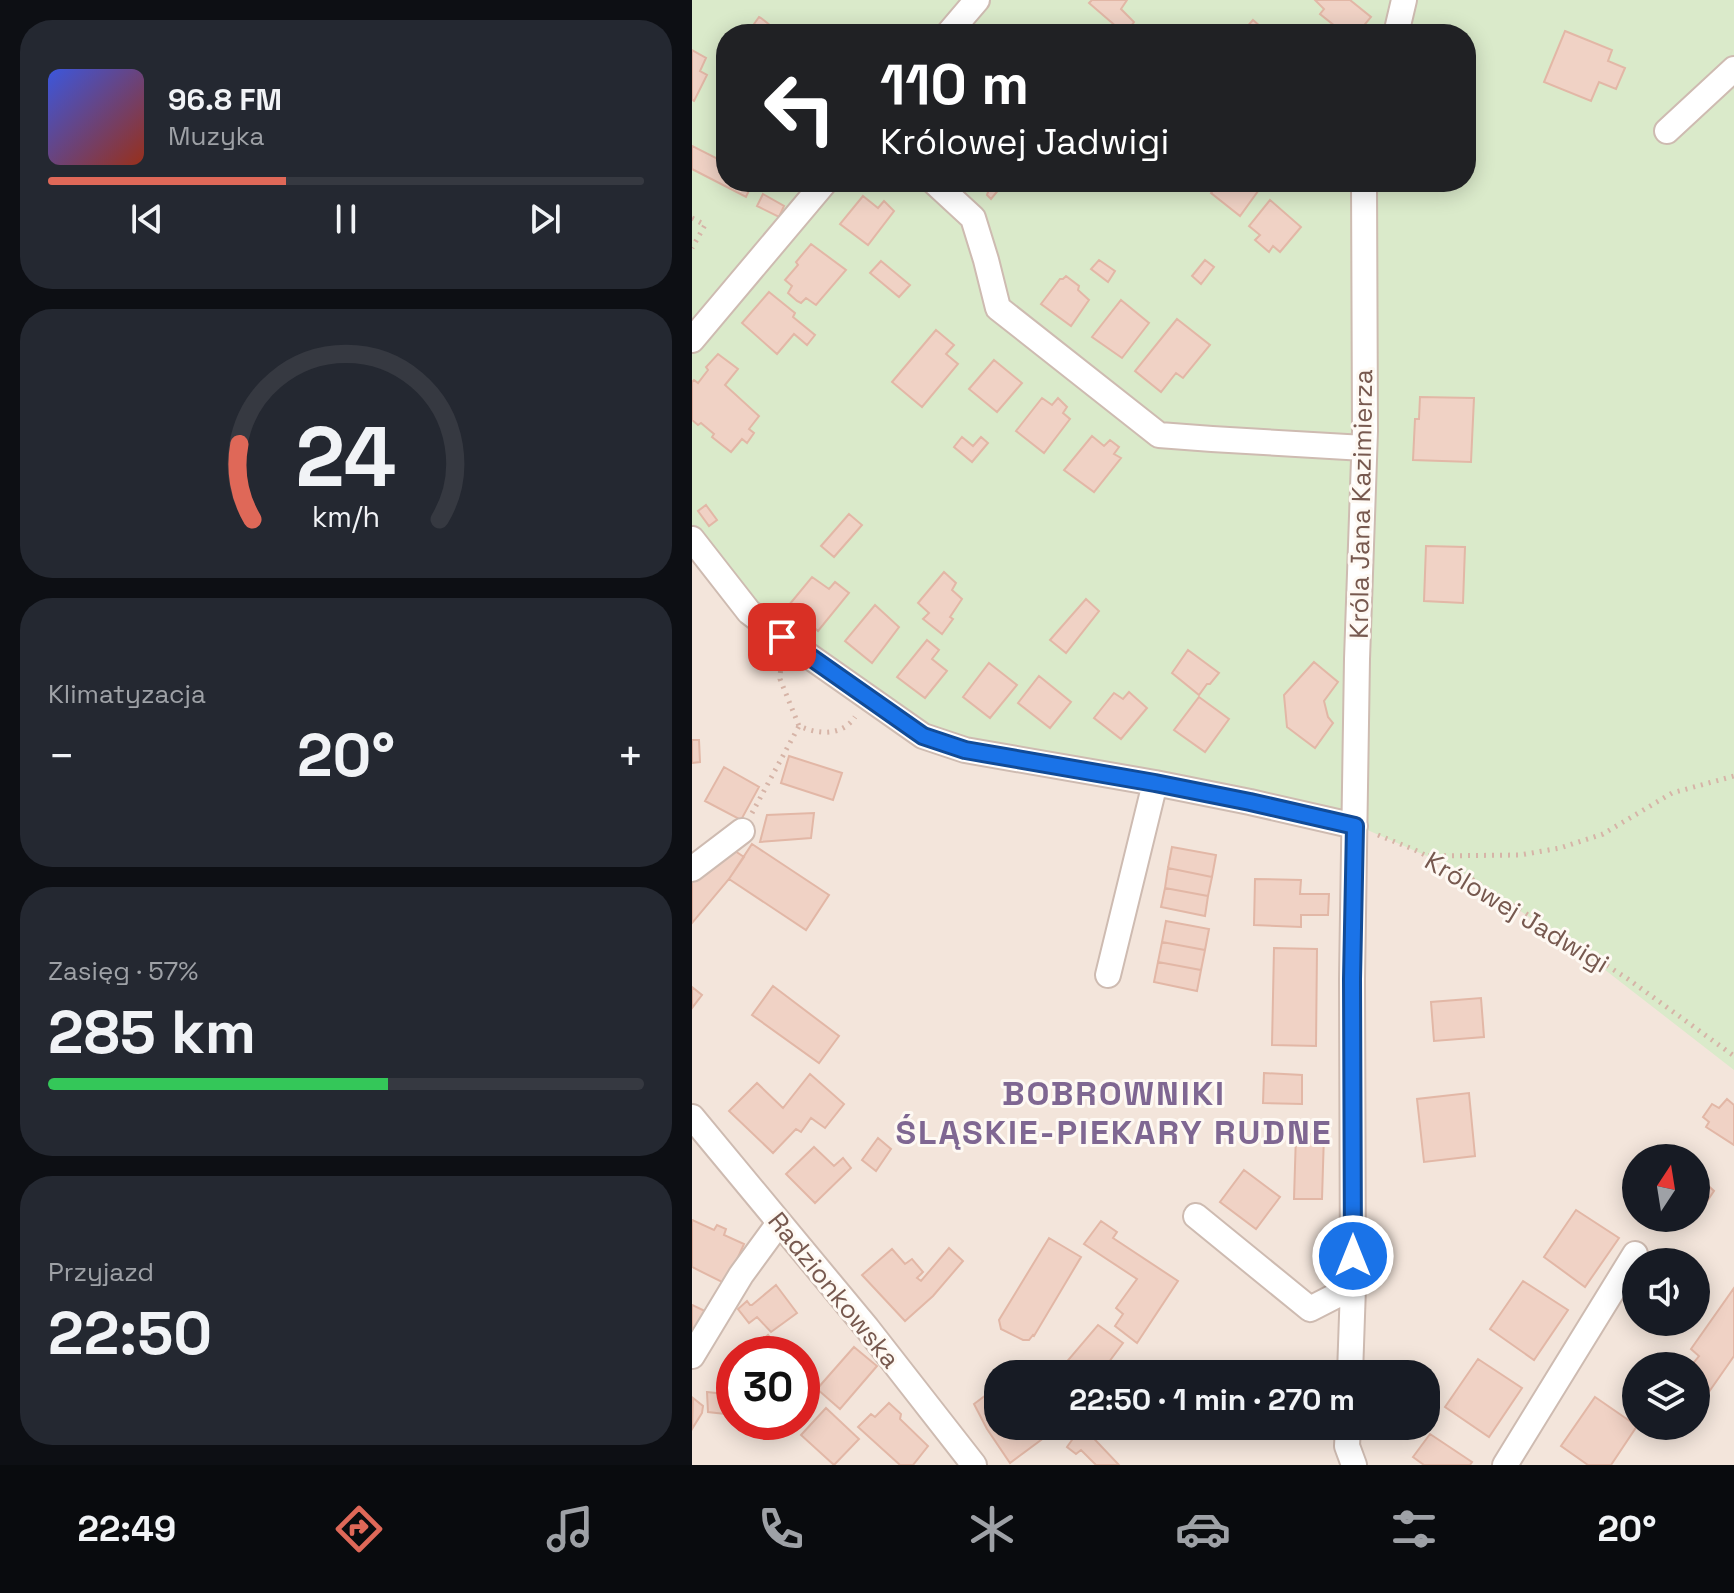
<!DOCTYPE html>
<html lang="pl">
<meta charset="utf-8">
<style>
body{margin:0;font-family:"Space Grotesk",sans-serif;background:#242831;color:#f1f3f6;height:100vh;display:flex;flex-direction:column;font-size:30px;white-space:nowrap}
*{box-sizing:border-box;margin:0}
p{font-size:26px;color:#9ea1a6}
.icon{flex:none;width:44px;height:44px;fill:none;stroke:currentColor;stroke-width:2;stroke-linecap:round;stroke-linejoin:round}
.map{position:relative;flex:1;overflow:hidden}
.panel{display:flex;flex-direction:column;gap:20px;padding:20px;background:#0d0f14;width:692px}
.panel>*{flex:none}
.hud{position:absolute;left:24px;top:24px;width:760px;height:168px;border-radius:32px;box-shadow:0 4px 20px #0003;background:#202124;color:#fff;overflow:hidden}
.needle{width:52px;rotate:12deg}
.tools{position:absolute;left:930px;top:1144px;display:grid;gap:16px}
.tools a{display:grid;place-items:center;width:88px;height:88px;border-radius:50%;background:#171b24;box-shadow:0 4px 20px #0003;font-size:40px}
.speed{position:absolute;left:24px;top:1336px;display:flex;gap:16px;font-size:40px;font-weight:700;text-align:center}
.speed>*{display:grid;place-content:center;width:104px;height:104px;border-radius:50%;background:#171b24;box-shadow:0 4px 20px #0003;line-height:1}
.speed .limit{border:12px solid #d22;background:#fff;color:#111}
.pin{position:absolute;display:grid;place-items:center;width:68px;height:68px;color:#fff;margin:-34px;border-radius:16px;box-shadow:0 4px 12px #0006}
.me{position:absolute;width:88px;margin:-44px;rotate:0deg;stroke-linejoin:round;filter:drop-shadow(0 0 6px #0008)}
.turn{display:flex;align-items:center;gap:28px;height:168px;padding:0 32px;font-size:36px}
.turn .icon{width:104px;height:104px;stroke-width:2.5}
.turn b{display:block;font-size:56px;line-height:68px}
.big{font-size:60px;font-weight:700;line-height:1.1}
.panel .card{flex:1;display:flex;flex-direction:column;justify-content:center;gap:12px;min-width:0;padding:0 28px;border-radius:32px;background:#242831}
.panel .dial{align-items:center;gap:0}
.dial svg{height:208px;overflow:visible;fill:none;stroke:#363941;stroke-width:7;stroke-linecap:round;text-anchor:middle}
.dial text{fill:#f1f3f6;stroke:none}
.song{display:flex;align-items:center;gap:24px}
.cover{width:96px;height:96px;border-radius:12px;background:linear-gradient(135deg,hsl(230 70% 55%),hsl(10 70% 35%))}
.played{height:8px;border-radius:4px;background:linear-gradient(90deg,#df6858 40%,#363941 40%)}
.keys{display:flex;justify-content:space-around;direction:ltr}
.heat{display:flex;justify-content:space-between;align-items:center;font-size:44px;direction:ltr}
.charge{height:12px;border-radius:6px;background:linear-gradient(90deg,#34c759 57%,#363941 0)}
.trip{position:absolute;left:292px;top:1360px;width:456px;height:80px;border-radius:32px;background:#171b24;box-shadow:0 4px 20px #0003;font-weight:700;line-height:80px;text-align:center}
.tab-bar{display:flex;height:128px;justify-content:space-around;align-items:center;background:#090b0e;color:#9ea1a6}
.tab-bar .icon{width:56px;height:56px}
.tab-bar .selected{color:#df6858}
.tab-bar b{font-size:36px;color:#f1f3f6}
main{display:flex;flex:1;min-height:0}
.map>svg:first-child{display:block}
.residential{fill:#f3e5db;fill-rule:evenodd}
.green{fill:#daeaca;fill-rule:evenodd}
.building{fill:#f0d2c5;stroke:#e2b7a6;stroke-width:2}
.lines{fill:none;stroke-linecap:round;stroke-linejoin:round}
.minor-casing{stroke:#cebbb1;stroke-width:28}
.path{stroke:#d6b4a7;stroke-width:5;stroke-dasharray:2 6;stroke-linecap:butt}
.minor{stroke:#fff;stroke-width:24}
.route-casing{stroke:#114b97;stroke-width:20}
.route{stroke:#1a73e8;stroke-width:14}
.labels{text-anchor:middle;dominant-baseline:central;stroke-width:6;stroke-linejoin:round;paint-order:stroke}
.street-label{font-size:26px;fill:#77594f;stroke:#fef9f3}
.district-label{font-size:34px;font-weight:bold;letter-spacing:2px;fill:#7f6792;stroke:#fef9f3}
</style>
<main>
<section class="panel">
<div class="card">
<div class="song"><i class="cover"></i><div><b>96.8 FM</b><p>Muzyka</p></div></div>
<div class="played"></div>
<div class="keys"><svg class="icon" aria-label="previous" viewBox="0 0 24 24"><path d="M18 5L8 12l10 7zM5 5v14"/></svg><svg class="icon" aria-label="pause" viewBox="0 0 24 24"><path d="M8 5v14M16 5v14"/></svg><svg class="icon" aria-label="next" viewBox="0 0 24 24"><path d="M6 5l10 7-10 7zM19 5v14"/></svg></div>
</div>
<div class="card dial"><svg viewBox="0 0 100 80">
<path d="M14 69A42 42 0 1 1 86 69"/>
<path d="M14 69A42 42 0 0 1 9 40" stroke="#df6858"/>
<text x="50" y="56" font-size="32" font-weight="700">24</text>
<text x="50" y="72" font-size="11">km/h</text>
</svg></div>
<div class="card"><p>Klimatyzacja</p>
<div class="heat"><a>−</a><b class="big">20°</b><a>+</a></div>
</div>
<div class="card"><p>Zasięg · 57%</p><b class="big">285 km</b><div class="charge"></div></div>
<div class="card"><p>Przyjazd</p><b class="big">22:50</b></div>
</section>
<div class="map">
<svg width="1042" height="1465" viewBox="0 0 1042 1465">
<rect width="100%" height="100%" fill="#fcf4ec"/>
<path class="residential" d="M 0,0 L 253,0 L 34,34 L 34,182 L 744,836 L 1042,1023 L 1042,1465 L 0,1465 ZM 944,1158 L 1004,1158 L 1004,1218 L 944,1218 ZM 944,1262 L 1004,1262 L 1004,1322 L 944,1322 ZM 42,1354 L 110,1354 L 110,1422 L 42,1422 ZM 944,1366 L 1004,1366 L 1004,1426 L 944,1426 ZM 306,1374 L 734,1374 L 734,1426 L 306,1426 Z"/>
<path class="green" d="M 0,0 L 1042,0 L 1042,1070 L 890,952 L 767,870 L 664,825 L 492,784 L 235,728 L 120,661 L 0,546 ZM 34,34 L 774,34 L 774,182 L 34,182 Z"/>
<path class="building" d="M 400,0 L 435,0 L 429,9 L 442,22 L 433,34 L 397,3 Z
M 623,0 L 658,0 L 679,17 L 665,34 L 657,29 L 653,34 L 628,14 L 632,9 Z
M 67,17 L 69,18 L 89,34 L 55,34 Z
M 561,20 L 577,34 L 540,34 L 548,25 L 553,29 Z
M 873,31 L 920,50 L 916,61 L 933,68 L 924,89 L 907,82 L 899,101 L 852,82 Z
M 0,50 L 14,58 L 8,71 L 15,75 L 2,101 L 0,100 Z
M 0,146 L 34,163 L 34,182 L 61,182 L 54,197 L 0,169 Z
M 289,182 L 313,182 L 299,199 L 295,195 L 297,189 Z
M 528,182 L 562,182 L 569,187 L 548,216 L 519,193 Z
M 71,194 L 92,206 L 87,217 L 65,206 Z
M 171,196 L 186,208 L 192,201 L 202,211 L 176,245 L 148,224 Z
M 578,200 L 609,227 L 588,252 L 581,246 L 577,252 L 563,240 L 568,235 L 557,226 Z
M 119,244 L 154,270 L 124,305 L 114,298 L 109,303 L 105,301 L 96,293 L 100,286 L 93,280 L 106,265 L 104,262 Z
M 407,260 L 423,271 L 416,282 L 399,269 Z
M 513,260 L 522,267 L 509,284 L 500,276 Z
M 189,261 L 218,285 L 207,297 L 178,273 Z
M 374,276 L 387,286 L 386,290 L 397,300 L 379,326 L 349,304 L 368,279 L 371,279 Z
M 77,292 L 103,313 L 101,317 L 123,335 L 115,345 L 102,334 L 85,354 L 50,323 Z
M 429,300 L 457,323 L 430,358 L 400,337 Z
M 485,319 L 518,345 L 491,378 L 484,373 L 469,392 L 443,371 Z
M 244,330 L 262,345 L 254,354 L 266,364 L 230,407 L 200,382 Z
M 26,354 L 46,369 L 33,385 L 67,416 L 57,429 L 62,433 L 55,443 L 50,439 L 39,452 L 20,437 L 22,434 L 9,423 L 6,425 L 0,420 L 0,382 L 2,380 L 6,383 L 16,370 L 14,367 Z
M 302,360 L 330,383 L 305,412 L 277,389 Z
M 728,397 L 782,398 L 779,462 L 721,460 L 723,419 L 727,419 Z
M 350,398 L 360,405 L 366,398 L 375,407 L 371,413 L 378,419 L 352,453 L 324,431 Z
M 400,436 L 412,446 L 418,440 L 427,447 L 422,454 L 429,458 L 402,492 L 372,470 Z
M 270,437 L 281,446 L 289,437 L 296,443 L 280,462 L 262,447 Z
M 14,505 L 25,520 L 17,526 L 6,511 Z
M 157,514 L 170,525 L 142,557 L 129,546 Z
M 734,546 L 773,547 L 771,603 L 732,601 Z
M 252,572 L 264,583 L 260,590 L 270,599 L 258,617 L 261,619 L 250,634 L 231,619 L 237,613 L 226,603 Z
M 120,577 L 137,589 L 143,582 L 157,593 L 126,631 L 97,605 Z
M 394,599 L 407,611 L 374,653 L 358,640 Z
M 183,605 L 207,627 L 180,663 L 153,641 Z
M 235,640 L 247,650 L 240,659 L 255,671 L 233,698 L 205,677 Z
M 496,650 L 527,673 L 518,684 L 515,684 L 507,695 L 480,673 Z
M 622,662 L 646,682 L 632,701 L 636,717 L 641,723 L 623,748 L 595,727 L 592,695 Z
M 297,663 L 325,685 L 298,718 L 271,697 Z
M 347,676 L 379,702 L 358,728 L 326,703 Z
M 437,692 L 455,708 L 429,739 L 402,718 L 422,693 L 431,699 Z
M 507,697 L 537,719 L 513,752 L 482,730 Z
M 0,740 L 7,740 L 8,762 L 0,763 Z
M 97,756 L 150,773 L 141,800 L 89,783 Z
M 32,767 L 67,787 L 49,820 L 13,801 Z
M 122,813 L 119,838 L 68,842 L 75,815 Z
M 60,844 L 137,895 L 114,930 L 37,879 Z
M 480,847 L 524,855 L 520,877 L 476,868 Z
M 43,851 L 52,857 L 37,879 L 0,923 L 0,876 Z
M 476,868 L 520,877 L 516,896 L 473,888 Z
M 563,879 L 609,880 L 608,894 L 637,894 L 636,915 L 609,915 L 609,927 L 562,925 Z
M 473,888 L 516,896 L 513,916 L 469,907 Z
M 474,921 L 517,929 L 513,950 L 470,942 Z
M 470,942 L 513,950 L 509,970 L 466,962 Z
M 582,948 L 625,949 L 624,1046 L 580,1045 Z
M 466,962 L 509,970 L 505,991 L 462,982 Z
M 81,986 L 147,1036 L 127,1063 L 60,1015 Z
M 0,987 L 10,995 L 0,1008 Z
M 789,998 L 792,1037 L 742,1041 L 739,1002 Z
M 572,1073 L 610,1075 L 610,1104 L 571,1103 Z
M 118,1074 L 152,1104 L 133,1128 L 119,1118 L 109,1132 L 104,1129 L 81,1153 L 37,1111 L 65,1083 L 91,1108 Z
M 777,1093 L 783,1156 L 732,1162 L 725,1099 Z
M 1035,1099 L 1042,1105 L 1042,1145 L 1014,1127 L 1017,1122 L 1011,1117 L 1020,1104 L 1027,1108 Z
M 604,1134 L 632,1134 L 630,1199 L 602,1199 Z
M 186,1138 L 199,1149 L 184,1171 L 170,1160 Z
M 122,1147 L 142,1166 L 151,1158 L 159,1168 L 123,1203 L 94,1174 Z
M 552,1170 L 588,1197 L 564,1229 L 528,1202 Z
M 1011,1181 L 1022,1191 L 1007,1213 L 1004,1211 L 1004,1189 Z
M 884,1210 L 927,1238 L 893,1287 L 852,1257 Z
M 0,1220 L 22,1230 L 25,1225 L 34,1229 L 32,1235 L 52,1244 L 34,1284 L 0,1267 Z
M 409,1221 L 425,1232 L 421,1238 L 486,1281 L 445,1343 L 423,1326 L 431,1314 L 424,1308 L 445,1279 L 392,1244 Z
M 357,1238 L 389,1257 L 342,1336 L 341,1335 L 337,1340 L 331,1340 L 309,1329 L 307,1320 Z
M 257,1248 L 271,1261 L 241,1296 L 213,1321 L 170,1275 L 200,1249 L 213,1264 L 220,1259 L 231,1272 L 225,1278 L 229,1281 Z
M 831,1281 L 876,1310 L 842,1360 L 798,1329 Z
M 84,1285 L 105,1313 L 79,1332 L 65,1317 L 57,1323 L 46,1309 L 55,1301 L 58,1305 L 60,1305 Z
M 1042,1288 L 1042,1356 L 1012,1399 L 1004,1394 L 1004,1366 L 999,1366 L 1007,1356 L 999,1349 Z
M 0,1305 L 15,1312 L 0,1340 Z
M 406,1325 L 431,1343 L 408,1374 L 369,1374 L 366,1372 Z
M 76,1335 L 85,1346 L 77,1354 L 54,1354 Z
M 162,1347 L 185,1366 L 148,1409 L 125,1389 Z
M 786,1359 L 830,1388 L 797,1437 L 753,1407 Z
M 306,1386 L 306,1426 L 345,1426 L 353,1437 L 318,1463 L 295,1429 L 282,1404 Z
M 15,1392 L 42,1395 L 42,1415 L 16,1412 Z
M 903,1397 L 945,1426 L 919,1465 L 896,1465 L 869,1446 Z
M 1,1398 L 11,1406 L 10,1413 L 0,1429 Z
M 197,1403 L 209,1414 L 208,1419 L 236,1446 L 221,1465 L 208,1465 L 166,1427 L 179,1414 L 183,1417 Z
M 134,1408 L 167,1439 L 142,1465 L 109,1435 Z
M 365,1426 L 390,1426 L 427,1465 L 404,1465 L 389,1450 L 384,1454 L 375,1447 L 380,1440 Z
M 738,1434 L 780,1462 L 778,1465 L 732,1465 L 721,1457 Z"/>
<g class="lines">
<defs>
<path id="minor" d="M 256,34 L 285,0
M 704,34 L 712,0
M 975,131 L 1042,69
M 242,182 L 281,218 L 294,260 L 306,308 L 467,435 L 520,439 L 672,448
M 0,340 L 133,182
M 0,539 L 57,612 L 90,637 L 231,736 L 273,750 L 463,783 L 558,802 L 663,826
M 0,869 L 50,831
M 416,975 L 463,783
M 0,1117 L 175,1328 L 282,1465
M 504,1216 L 618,1309 L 661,1287
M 0,1356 L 49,1275 L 87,1223
M 658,1374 L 661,1287 L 660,979 L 665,659 L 673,431 L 672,182
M 656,1426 L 655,1446 L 662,1465
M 813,1465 L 943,1254"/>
</defs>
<use href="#minor" class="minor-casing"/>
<path class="path" d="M 0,218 L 13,225 L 0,248
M 89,663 L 88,679 L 107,726
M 60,813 L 107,726 C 127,735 150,736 163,717
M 686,835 L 723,850 L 775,876 L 936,979 L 1042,1056
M 736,856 L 828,855 L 868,848 L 911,834 L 980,793 L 1042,776"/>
<use href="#minor" class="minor"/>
</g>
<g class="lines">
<defs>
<path id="route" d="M 90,637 L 231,736 L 273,750 L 463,783 L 558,802 L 663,826 L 660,979 L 661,1256"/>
</defs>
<use href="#route" class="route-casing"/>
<use href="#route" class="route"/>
</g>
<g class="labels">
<g class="street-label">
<text transform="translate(669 504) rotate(-89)">Króla Jana Kazimierza</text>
<text transform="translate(825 912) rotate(31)">Królowej Jadwigi</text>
<text transform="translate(142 1290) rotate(51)">Radzionkowska</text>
</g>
<g class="district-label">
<text x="422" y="1093">BOBROWNIKI<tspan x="422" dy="39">ŚLĄSKIE-PIEKARY RUDNE</tspan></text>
</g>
</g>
</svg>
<div class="tools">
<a><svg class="needle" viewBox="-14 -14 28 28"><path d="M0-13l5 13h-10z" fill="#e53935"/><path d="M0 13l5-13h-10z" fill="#9ea1a6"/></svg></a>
<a><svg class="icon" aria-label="sound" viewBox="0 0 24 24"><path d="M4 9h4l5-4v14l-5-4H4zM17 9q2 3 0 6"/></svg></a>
<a><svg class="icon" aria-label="layers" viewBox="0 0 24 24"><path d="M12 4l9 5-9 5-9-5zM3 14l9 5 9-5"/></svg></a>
</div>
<div class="speed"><div class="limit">30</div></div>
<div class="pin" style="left:90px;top:637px;background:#d93025"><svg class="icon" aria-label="arrive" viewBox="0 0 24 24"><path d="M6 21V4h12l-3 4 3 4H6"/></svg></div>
<svg class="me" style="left:661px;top:1256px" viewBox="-20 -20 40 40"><circle r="17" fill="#1a73e8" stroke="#fff" stroke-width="3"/><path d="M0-11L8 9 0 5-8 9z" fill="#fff"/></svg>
<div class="trip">22:50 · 1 min · 270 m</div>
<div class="hud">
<div class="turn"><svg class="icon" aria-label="left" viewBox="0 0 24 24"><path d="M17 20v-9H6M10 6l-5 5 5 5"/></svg><div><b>110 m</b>Królowej Jadwigi</div></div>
</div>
</div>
</main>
<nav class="tab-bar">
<b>22:49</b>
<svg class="icon selected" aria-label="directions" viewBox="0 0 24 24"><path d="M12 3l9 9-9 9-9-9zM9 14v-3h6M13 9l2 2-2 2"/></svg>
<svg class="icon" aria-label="music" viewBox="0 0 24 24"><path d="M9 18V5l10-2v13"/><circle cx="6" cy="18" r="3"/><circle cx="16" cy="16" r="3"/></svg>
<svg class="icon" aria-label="phone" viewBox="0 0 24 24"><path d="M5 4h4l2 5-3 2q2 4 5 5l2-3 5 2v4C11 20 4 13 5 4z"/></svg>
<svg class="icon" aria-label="climate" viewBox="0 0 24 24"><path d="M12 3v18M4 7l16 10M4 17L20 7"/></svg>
<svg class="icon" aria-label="car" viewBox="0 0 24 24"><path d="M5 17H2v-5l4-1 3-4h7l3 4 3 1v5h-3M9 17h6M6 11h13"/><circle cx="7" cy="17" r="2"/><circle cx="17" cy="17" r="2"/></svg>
<svg class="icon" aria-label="filters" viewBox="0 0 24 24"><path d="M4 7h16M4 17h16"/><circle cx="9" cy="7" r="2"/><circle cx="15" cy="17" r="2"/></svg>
<b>20°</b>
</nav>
